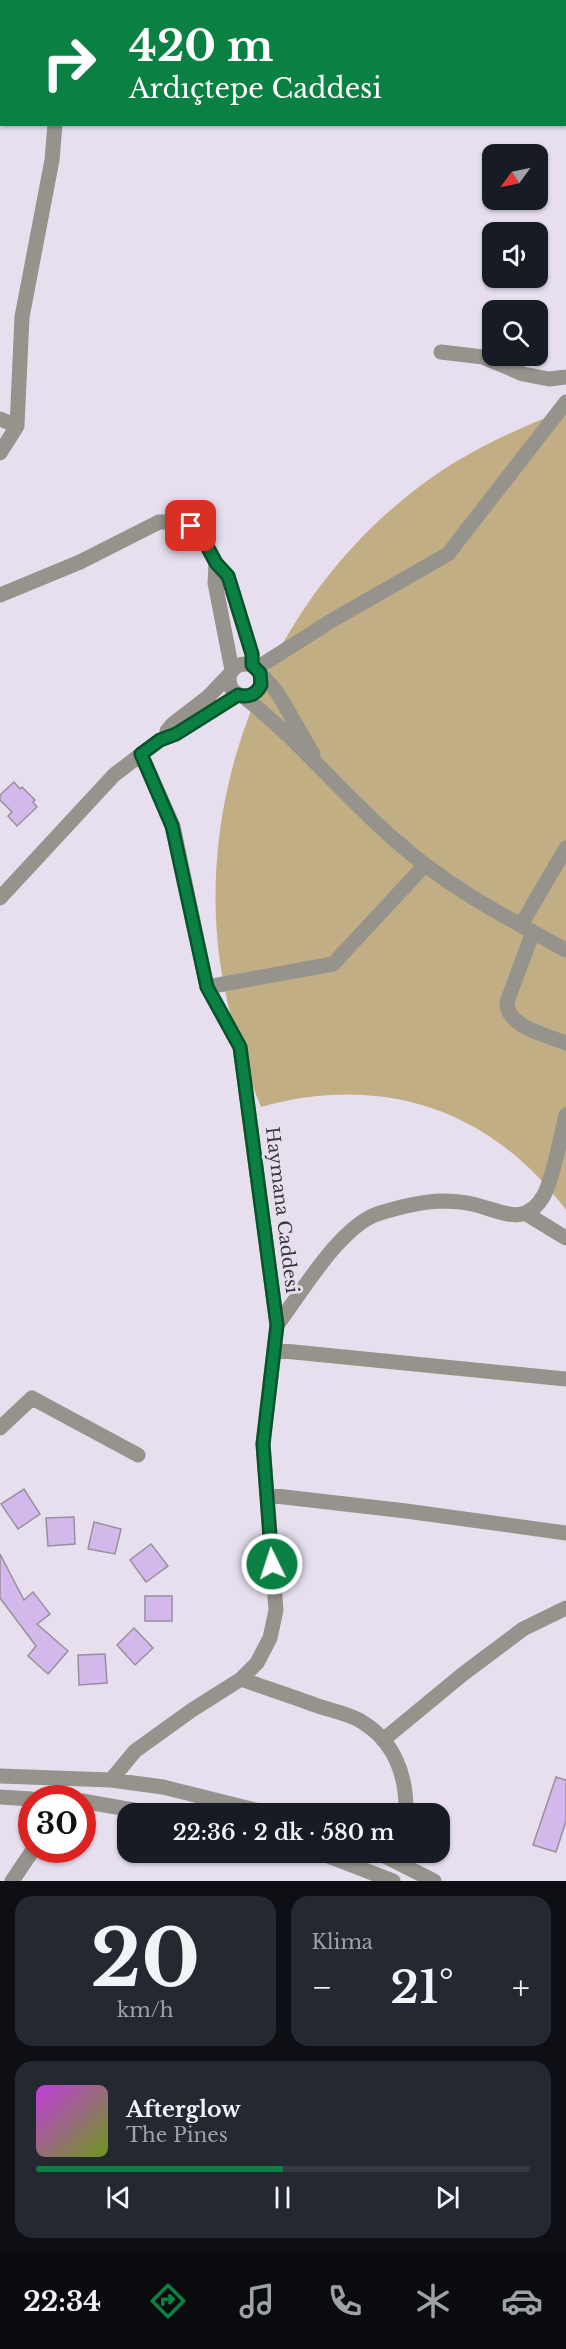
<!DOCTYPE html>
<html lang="tr">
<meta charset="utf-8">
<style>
body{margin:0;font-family:"Libre Baskerville",serif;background:#242831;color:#f1f3f6;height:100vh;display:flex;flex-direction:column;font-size:22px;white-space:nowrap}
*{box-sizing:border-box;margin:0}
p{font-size:20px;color:#9ea1a6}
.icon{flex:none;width:33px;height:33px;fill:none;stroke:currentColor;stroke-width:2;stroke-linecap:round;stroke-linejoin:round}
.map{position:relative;height:1881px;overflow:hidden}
.sheet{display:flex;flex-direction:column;gap:15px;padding:15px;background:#0d0f14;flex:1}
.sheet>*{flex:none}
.hud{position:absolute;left:0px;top:0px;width:567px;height:126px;box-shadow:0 2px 4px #0004;background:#0b8043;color:#fff;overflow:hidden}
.needle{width:39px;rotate:237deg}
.buttons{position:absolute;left:482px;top:144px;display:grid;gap:12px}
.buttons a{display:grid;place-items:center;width:66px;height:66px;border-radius:12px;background:#171b24;box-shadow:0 2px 4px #0004;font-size:30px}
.speed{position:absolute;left:18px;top:1785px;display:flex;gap:12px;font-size:30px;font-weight:700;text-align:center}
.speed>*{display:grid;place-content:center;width:78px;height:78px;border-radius:50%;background:#171b24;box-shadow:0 2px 4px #0004;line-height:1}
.speed .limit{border:9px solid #d22;background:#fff;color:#111}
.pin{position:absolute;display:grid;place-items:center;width:51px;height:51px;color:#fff;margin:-26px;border-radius:12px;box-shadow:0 3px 9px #0006}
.me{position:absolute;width:66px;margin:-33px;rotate:356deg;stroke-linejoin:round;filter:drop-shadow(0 0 4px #0008)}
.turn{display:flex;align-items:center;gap:21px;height:126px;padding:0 30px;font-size:27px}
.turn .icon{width:78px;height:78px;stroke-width:2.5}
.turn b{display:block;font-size:42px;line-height:51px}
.big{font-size:45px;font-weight:600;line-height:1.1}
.sheet .widget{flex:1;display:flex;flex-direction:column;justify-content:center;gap:9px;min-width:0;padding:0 21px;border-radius:18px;background:#242831}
.sheet .dial{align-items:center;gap:0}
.dial b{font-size:78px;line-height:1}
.song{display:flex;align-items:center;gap:18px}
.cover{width:72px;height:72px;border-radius:9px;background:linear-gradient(135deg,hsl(290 70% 55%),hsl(80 70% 35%))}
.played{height:6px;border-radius:3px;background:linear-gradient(90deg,#0b8043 50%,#363941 50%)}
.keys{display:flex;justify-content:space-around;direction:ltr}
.heat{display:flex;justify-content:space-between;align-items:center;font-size:33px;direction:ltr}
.sheet .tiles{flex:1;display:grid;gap:15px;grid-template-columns:1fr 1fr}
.widget:last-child{grid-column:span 2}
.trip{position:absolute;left:117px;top:1803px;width:333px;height:60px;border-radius:18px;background:#171b24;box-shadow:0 2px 4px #0004;font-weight:600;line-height:60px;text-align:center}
.tab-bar{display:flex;height:96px;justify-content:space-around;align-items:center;background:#090b0e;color:#9ea1a6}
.tab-bar .icon{width:42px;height:42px}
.tab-bar .selected{color:#0b8043}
.tab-bar b{font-size:27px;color:#f1f3f6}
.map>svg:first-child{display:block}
.green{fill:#c1ae84}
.building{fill:#d4b8eb;stroke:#97909d;stroke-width:1.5}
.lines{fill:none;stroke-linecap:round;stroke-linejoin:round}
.minor{stroke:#96938d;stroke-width:15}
.route-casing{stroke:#07532c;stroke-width:15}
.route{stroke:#0b8043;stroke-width:10}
.labels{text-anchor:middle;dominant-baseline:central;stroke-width:6;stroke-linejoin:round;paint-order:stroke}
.street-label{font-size:18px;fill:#3a373d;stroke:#e7dfee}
</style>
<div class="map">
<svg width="566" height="1881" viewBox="0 0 566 1881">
<rect width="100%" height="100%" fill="#e7dfee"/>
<path class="green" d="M 566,410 L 566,1210 C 491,1109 382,1073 261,1107 C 241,1058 226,1007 219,955 C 196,764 289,567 452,464 C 488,442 526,425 566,410 Z"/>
<path class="building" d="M 14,782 L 20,789 L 22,787 L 35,800 L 33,802 L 37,807 L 17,826 L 8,816 L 12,812 L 0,800 L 0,795 Z
M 24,1489 L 40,1514 L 18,1529 L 1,1504 Z
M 74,1517 L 75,1544 L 48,1546 L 46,1518 Z
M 94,1522 L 121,1529 L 115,1554 L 88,1549 Z
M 151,1544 L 168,1566 L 146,1582 L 130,1560 Z
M 0,1554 L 24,1600 L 33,1592 L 50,1614 L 37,1624 L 68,1651 L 48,1674 L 28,1656 L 36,1646 L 0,1598 Z
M 145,1596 L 172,1596 L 172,1621 L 145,1621 Z
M 134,1628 L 153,1648 L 135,1665 L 117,1645 Z
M 105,1654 L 107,1683 L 79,1685 L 78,1655 Z
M 556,1777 L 566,1780 L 566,1821 L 556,1852 L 533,1845 Z"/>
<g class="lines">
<path class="minor" d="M 57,0 L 57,2
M 457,2 L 458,0
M 441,352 L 483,357 L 523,374 L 549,379 L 566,377
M 0,419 L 17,426
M 0,453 L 17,426 L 22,317 L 52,160 L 55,124
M 216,563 L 215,583 L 232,670
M 0,595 L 80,562 L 159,522 L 180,522 L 191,526 L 200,533 L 216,563 L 228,576 L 252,654 L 252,665
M229 680a16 16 0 1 1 32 0a16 16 0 1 1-32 0Z
M 257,668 L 331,621 L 448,554 L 566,402
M 260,673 L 277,692 L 313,754
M 243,696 C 299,740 343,795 396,841 C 446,886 507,918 566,950
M 167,731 L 173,724 L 208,697 L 229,675
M 0,898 L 114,775 L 160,740 L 176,734 L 238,695
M 521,925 L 566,848
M 533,932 L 507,1002 C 506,1027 547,1035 566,1043
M 207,987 L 333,964 L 425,865
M 525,1213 L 566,1238
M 277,1325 C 302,1292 339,1228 377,1214 C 396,1208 420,1202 440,1201 C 450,1201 463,1202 472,1204 C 500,1210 525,1229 544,1195 C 553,1179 561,1135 566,1115
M 274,1350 L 566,1379
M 0,1428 L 32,1398 L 138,1455
M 267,1495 L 406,1511 L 566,1533
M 241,1679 C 266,1688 291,1696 315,1705 C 329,1710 346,1713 359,1720 C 394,1740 407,1775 406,1814
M 383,1740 L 463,1674 L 523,1629 L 566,1608
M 0,1776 L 111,1780 L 163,1787 L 271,1814
M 111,1780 L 135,1751 L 192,1710 L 241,1679 L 257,1663 L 270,1638 L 276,1610 L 263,1444 L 277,1325 L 240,1047 L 207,987 L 173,826 L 141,754
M 0,1797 L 32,1799
M 82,1801 L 156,1814
M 318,1852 L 393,1881
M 377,1852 L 434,1881
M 12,1881 L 33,1850"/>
</g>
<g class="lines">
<defs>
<path id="route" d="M 191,526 L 200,533 L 216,563 L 228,576 L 252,654 L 252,665 L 260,673 L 261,685 C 256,695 248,698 238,695 L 176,734 L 160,740 L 141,754 L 172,826 L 207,987 L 240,1047 L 277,1325 L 263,1444 L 272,1564"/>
</defs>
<use href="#route" class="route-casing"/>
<use href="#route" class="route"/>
</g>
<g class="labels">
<g class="street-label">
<text transform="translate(282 1210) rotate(83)">Haymana Caddesi</text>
</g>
</g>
</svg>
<div class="buttons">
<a><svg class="needle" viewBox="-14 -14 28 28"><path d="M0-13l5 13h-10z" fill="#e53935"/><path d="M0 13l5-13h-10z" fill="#9ea1a6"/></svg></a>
<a><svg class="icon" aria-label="sound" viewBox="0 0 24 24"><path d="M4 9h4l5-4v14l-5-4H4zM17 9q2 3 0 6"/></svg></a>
<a><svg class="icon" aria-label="search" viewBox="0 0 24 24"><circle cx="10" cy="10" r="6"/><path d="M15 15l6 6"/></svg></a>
</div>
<div class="speed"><div class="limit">30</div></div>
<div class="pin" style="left:191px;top:526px;background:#d93025"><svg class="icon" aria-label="arrive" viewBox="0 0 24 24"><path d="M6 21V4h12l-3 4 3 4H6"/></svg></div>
<svg class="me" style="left:272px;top:1564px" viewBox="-20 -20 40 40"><circle r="17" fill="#0b8043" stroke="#fff" stroke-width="3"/><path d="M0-11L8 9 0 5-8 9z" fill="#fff"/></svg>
<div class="trip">22:36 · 2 dk · 580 m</div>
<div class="hud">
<div class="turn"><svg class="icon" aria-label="right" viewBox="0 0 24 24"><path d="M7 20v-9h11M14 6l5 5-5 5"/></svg><div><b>420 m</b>Ardıçtepe Caddesi</div></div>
</div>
</div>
<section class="sheet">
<div class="tiles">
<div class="widget dial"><b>20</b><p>km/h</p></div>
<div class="widget"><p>Klima</p>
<div class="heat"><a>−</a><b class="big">21°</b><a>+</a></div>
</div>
<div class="widget">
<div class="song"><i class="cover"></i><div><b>Afterglow</b><p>The Pines</p></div></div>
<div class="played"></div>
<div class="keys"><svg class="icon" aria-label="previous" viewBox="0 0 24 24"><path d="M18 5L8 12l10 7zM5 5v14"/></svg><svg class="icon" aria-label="pause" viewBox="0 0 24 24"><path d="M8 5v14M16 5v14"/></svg><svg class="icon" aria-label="next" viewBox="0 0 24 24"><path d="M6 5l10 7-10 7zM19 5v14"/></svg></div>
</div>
</div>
</section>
<nav class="tab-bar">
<b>22:34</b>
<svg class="icon selected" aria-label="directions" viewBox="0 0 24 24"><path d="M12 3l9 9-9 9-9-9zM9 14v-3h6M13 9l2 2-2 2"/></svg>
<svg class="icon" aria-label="music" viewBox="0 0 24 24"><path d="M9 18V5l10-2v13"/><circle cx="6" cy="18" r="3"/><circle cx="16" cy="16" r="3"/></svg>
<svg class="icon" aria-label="phone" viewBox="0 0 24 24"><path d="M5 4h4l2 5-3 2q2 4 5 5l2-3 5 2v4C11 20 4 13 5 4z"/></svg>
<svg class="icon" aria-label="climate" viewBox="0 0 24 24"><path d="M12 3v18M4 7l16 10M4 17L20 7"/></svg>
<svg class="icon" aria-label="car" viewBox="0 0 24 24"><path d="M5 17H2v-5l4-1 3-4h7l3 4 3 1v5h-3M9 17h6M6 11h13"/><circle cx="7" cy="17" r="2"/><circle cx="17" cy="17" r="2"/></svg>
</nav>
